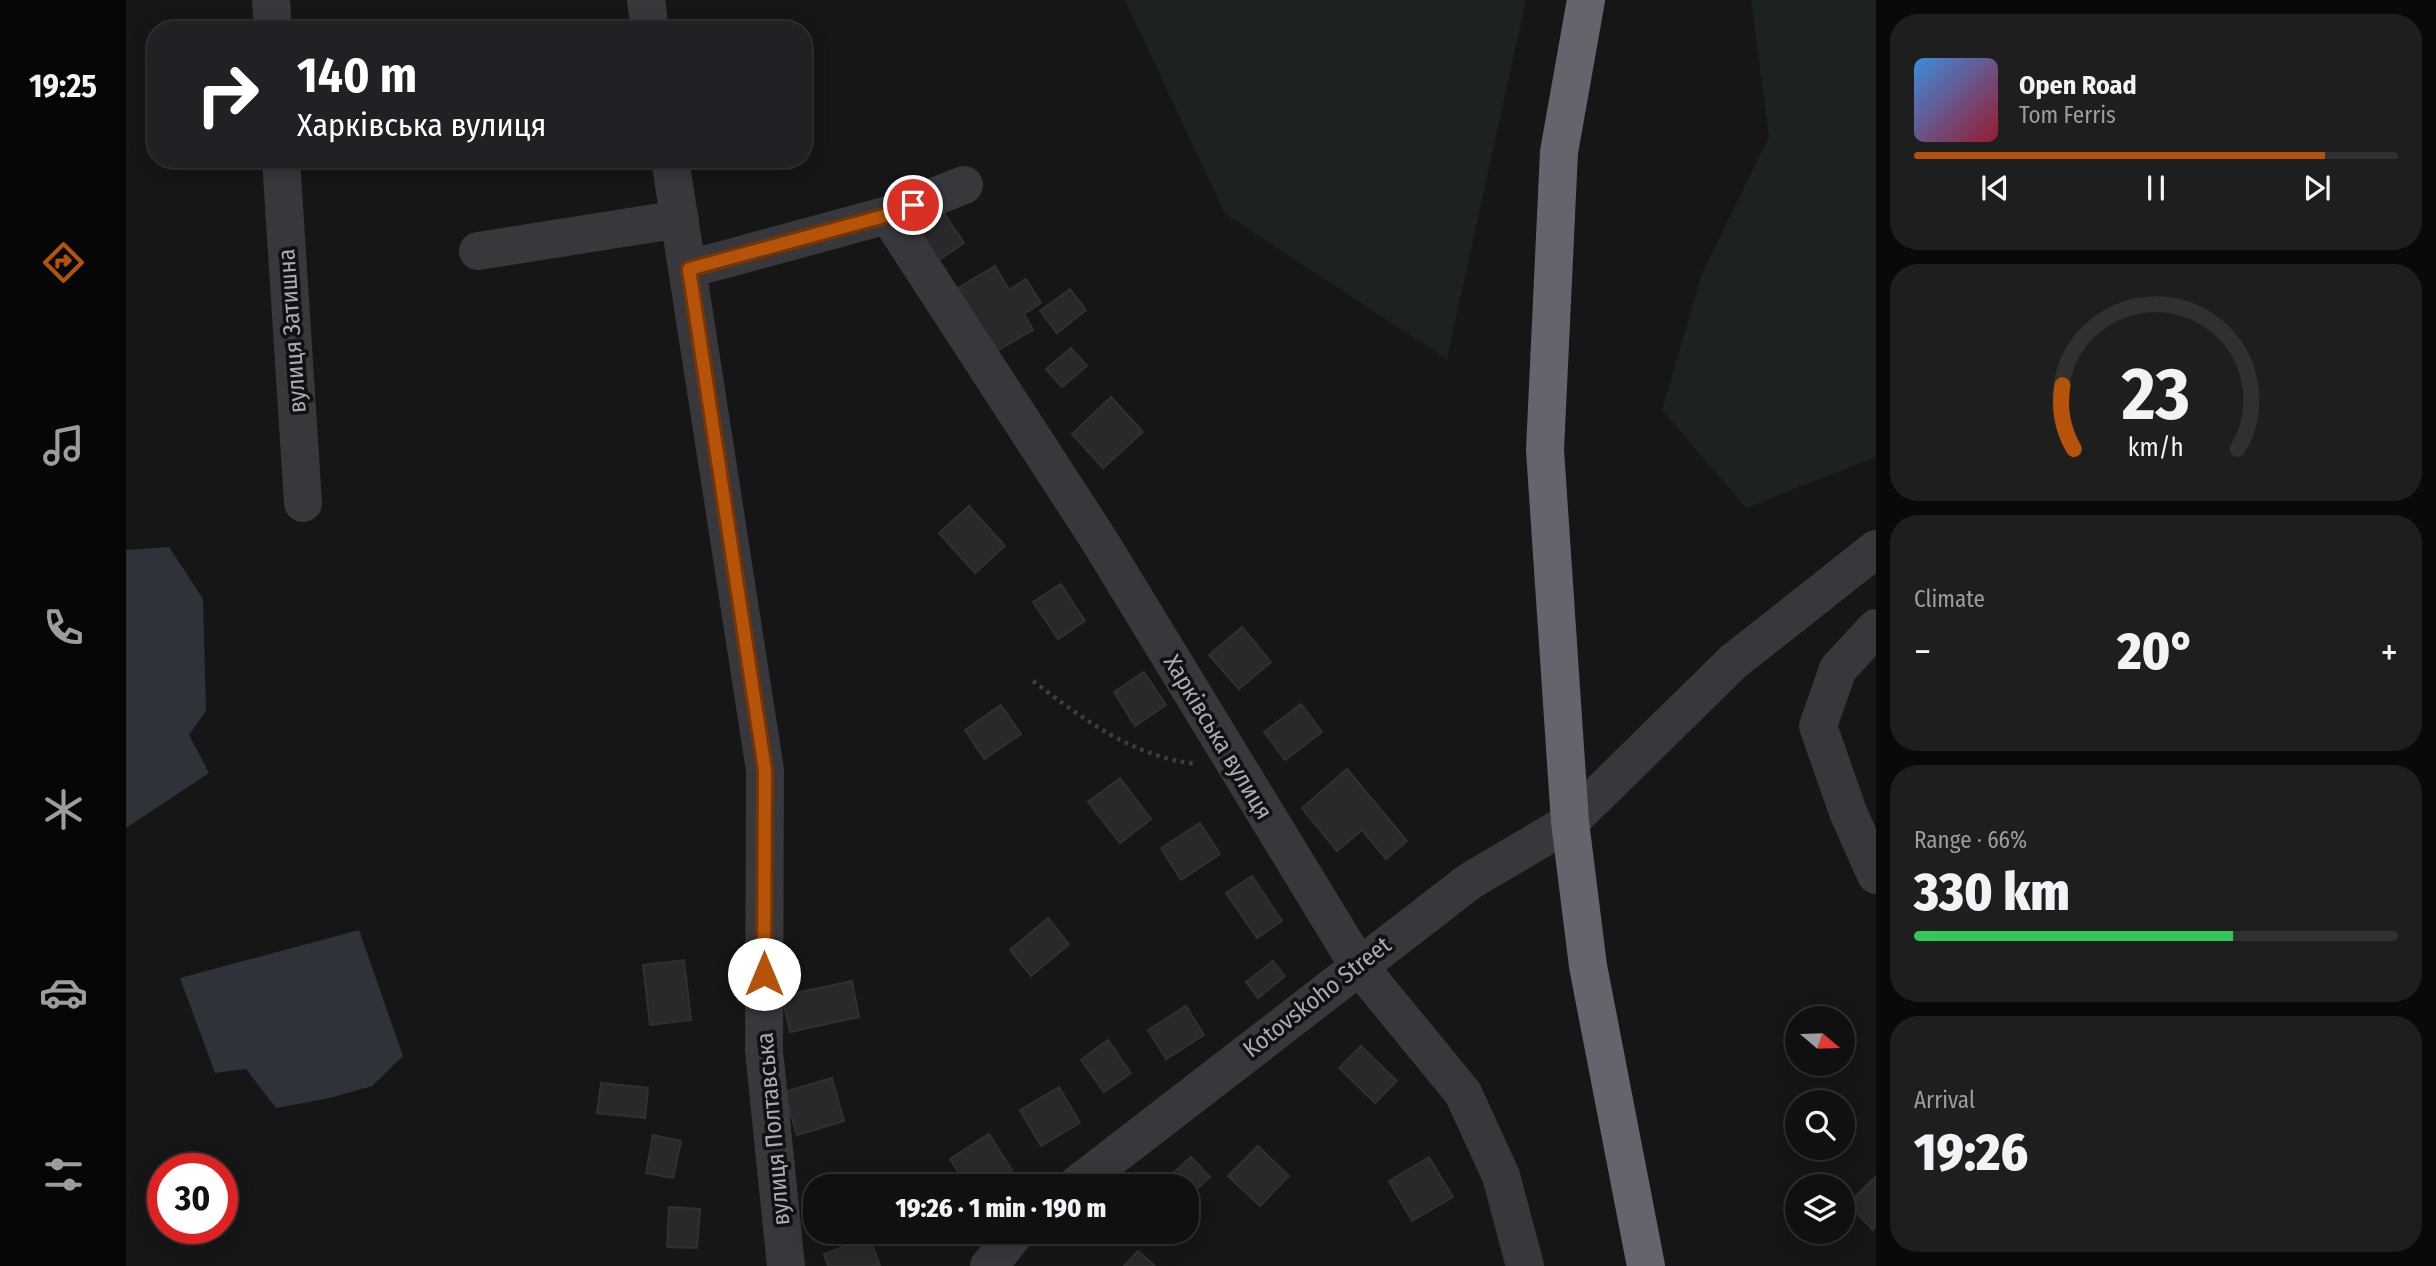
<!DOCTYPE html>
<meta charset="utf-8">
<style>
body{margin:0;font-family:"Fira Sans Condensed",sans-serif;background:#1e1e1f;color:#f1f3f6;height:100vh;display:flex;flex-direction:column;font-size:26px;white-space:nowrap}
*{box-sizing:border-box;margin:0}
p{font-size:23px;color:#9c9d9f}
.icon{flex:none;width:38px;height:38px;fill:none;stroke:currentColor;stroke-width:2;stroke-linecap:round;stroke-linejoin:round}
.map{position:relative;flex:1;overflow:hidden}
.details{display:flex;flex-direction:column;gap:14px;padding:14px;background:#090909;width:560px}
.details>*{flex:none}
.guide{position:absolute;left:21px;top:21px;width:665px;height:147px;border-radius:28px;box-shadow:0 4px 18px #0003,0 0 0 2px #303031;background:#202124;color:#fff;overflow:hidden}
.needle{width:46px;rotate:109deg}
.fabs{position:absolute;left:1659px;top:1006px;display:grid;gap:14px}
.fabs a{display:grid;place-items:center;width:70px;height:70px;border-radius:50%;background:#101011;box-shadow:0 4px 18px #0003,0 0 0 2px #303031;font-size:35px}
.speed{position:absolute;left:21px;top:1153px;display:flex;gap:14px;font-size:35px;font-weight:700;text-align:center}
.speed>*{display:grid;place-content:center;width:91px;height:91px;border-radius:50%;background:#101011;box-shadow:0 4px 18px #0003,0 0 0 2px #303031;line-height:1}
.speed .limit{border:10px solid #d22;background:#fff;color:#111}
.pin{position:absolute;display:grid;place-items:center;width:60px;height:60px;color:#fff;margin:-30px;border:4px solid #fff;border-radius:50%;box-shadow:0 2px 7px #0007}
.me{position:absolute;width:77px;margin:-38px;rotate:0deg;stroke-linejoin:round;filter:drop-shadow(0 0 5px #0008)}
.turn{display:flex;align-items:center;gap:24px;height:147px;padding:0 35px;font-size:32px}
.turn .icon{width:91px;height:91px;stroke-width:2.5}
.turn b{display:block;font-size:49px;line-height:60px}
.big{font-size:52px;font-weight:800;line-height:1.1}
.details .tile{flex:1;display:flex;flex-direction:column;justify-content:center;gap:10px;min-width:0;padding:0 24px;border-radius:28px;background:#1e1e1f}
.details .dial{align-items:center;gap:0}
.dial svg{height:182px;overflow:visible;fill:none;stroke:#303031;stroke-width:7;stroke-linecap:round;text-anchor:middle}
.dial text{fill:#f1f3f6;stroke:none}
.song{display:flex;align-items:center;gap:21px}
.cover{width:84px;height:84px;border-radius:10px;background:linear-gradient(135deg,hsl(210 70% 55%),hsl(350 70% 35%))}
.played{height:7px;border-radius:4px;background:linear-gradient(90deg,#b45309 85%,#303031 85%)}
.keys{display:flex;justify-content:space-around;direction:ltr}
.heat{display:flex;justify-content:space-between;align-items:center;font-size:38px;direction:ltr}
.charge{height:10px;border-radius:5px;background:linear-gradient(90deg,#34c759 66%,#303031 0)}
.trip{position:absolute;left:677px;top:1174px;width:396px;height:70px;border-radius:28px;background:#101011;box-shadow:0 4px 18px #0003,0 0 0 2px #303031;font-weight:800;line-height:70px;text-align:center}
main{display:flex;flex:1;min-height:0}
.dock{display:flex;flex-direction:column;width:126px;justify-content:space-around;align-items:center;background:#060607;color:#9c9d9f}
.dock .icon{width:49px;height:49px}
.dock .current{color:#b45309}
.dock b{font-size:32px;color:#f1f3f6}
.map>svg:first-child{display:block}
.green{fill:#1c221d}
.water{fill:#2d3339}
.building{fill:#29292b;stroke:#303033;stroke-width:2}
.lines{fill:none;stroke-linecap:round;stroke-linejoin:round}
.path{stroke:#3d3e43;stroke-width:4.5;stroke-dasharray:3.5 5;stroke-linecap:butt}
.minor{stroke:#37373c;stroke-width:38}
.highway{stroke:#64656c;stroke-width:38}
.route-casing{stroke:#753606;stroke-width:18}
.route{stroke:#b45309;stroke-width:12}
.labels{text-anchor:middle;dominant-baseline:central;stroke-width:7;stroke-linejoin:round;paint-order:stroke}
.street-label{font-size:24px;fill:#a9acb6;stroke:#111112}
</style>
<main>
<nav class="dock">
<b>19:25</b>
<svg class="icon current" aria-label="directions" viewBox="0 0 24 24"><path d="M12 3l9 9-9 9-9-9zM9 14v-3h6M13 9l2 2-2 2"/></svg>
<svg class="icon" aria-label="music" viewBox="0 0 24 24"><path d="M9 18V5l10-2v13"/><circle cx="6" cy="18" r="3"/><circle cx="16" cy="16" r="3"/></svg>
<svg class="icon" aria-label="phone" viewBox="0 0 24 24"><path d="M5 4h4l2 5-3 2q2 4 5 5l2-3 5 2v4C11 20 4 13 5 4z"/></svg>
<svg class="icon" aria-label="climate" viewBox="0 0 24 24"><path d="M12 3v18M4 7l16 10M4 17L20 7"/></svg>
<svg class="icon" aria-label="car" viewBox="0 0 24 24"><path d="M5 17H2v-5l4-1 3-4h7l3 4 3 1v5h-3M9 17h6M6 11h13"/><circle cx="7" cy="17" r="2"/><circle cx="17" cy="17" r="2"/></svg>
<svg class="icon" aria-label="filters" viewBox="0 0 24 24"><path d="M4 7h16M4 17h16"/><circle cx="9" cy="7" r="2"/><circle cx="15" cy="17" r="2"/></svg>
</nav>
<div class="map">
<svg width="1750" height="1266" viewBox="0 0 1750 1266">
<rect width="100%" height="100%" fill="#161617"/>
<path class="green" d="M 999,0 L 1400,0 L 1321,359 L 1099,214 Z
M 1625,0 L 1750,0 L 1750,457 L 1620,508 L 1536,410 L 1576,273 L 1643,137 Z"/>
<path class="water" d="M 43,547 L 77,599 L 80,711 L 63,735 L 83,773 L 0,828 L 0,550 Z
M 233,930 L 277,1056 L 246,1086 L 204,1098 L 150,1108 L 120,1069 L 89,1073 L 54,978 Z"/>
<path class="building" d="M 814,207 L 838,243 L 807,264 L 783,228 Z
M 869,266 L 883,290 L 900,279 L 915,303 L 898,314 L 907,330 L 867,353 L 829,290 Z
M 944,289 L 960,310 L 931,333 L 914,311 Z
M 945,348 L 961,366 L 936,387 L 920,369 Z
M 985,397 L 1017,432 L 977,468 L 946,434 Z
M 843,506 L 879,546 L 849,573 L 813,533 Z
M 935,584 L 959,621 L 932,639 L 907,602 Z
M 1116,627 L 1145,662 L 1113,689 L 1083,655 Z
M 1018,672 L 1040,705 L 1009,726 L 988,692 Z
M 1175,704 L 1196,732 L 1159,760 L 1138,732 Z
M 875,705 L 895,734 L 858,759 L 839,730 Z
M 1221,769 L 1281,841 L 1260,859 L 1236,830 L 1211,851 L 1176,808 Z
M 994,778 L 1025,819 L 994,843 L 962,802 Z
M 1074,823 L 1094,854 L 1055,880 L 1035,848 Z
M 1126,876 L 1156,921 L 1131,938 L 1100,893 Z
M 922,918 L 943,944 L 905,976 L 884,950 Z
M 558,960 L 565,1020 L 524,1025 L 517,965 Z
M 1147,961 L 1159,976 L 1132,998 L 1120,982 Z
M 726,981 L 733,1017 L 664,1032 L 656,996 Z
M 1060,1006 L 1078,1035 L 1040,1059 L 1022,1030 Z
M 982,1040 L 1005,1073 L 978,1092 L 955,1060 Z
M 1235,1046 L 1271,1081 L 1249,1103 L 1213,1068 Z
M 706,1078 L 718,1121 L 671,1135 L 658,1092 Z
M 475,1083 L 522,1088 L 519,1118 L 471,1113 Z
M 933,1087 L 954,1123 L 915,1146 L 894,1110 Z
M 863,1134 L 887,1172 L 865,1186 L 841,1186 L 824,1159 Z
M 527,1135 L 555,1141 L 547,1178 L 520,1173 Z
M 1132,1146 L 1163,1176 L 1134,1206 L 1102,1176 Z
M 1065,1157 L 1084,1177 L 1060,1199 L 1060,1186 L 1033,1186 Z
M 1303,1157 L 1327,1197 L 1286,1221 L 1263,1181 Z
M 1750,1176 L 1750,1226 L 1747,1230 L 1722,1204 Z
M 543,1207 L 574,1209 L 571,1248 L 541,1247 Z
M 744,1237 L 754,1266 L 702,1266 L 698,1254 Z
M 1012,1251 L 1029,1266 L 998,1266 Z"/>
<g class="lines">
<path class="path" d="M 907,681 C 957,719 1005,756 1070,764"/>
<path class="minor" d="M 145,0 L 147,30
M 520,0 L 524,30
M 155,159 L 177,503
M 544,159 L 639,770 L 638,1051 L 660,1266
M 762,215 L 838,185
M 352,251 L 554,219
M 563,269 L 762,215 L 973,540 L 1232,965 L 1337,1093 L 1375,1176 L 1399,1266
M 1750,628 L 1712,669 L 1692,726 L 1722,812 L 1750,875
M 949,1186 L 1344,881 L 1444,822 L 1607,662 L 1750,549
M 863,1266 L 890,1232"/>
<path class="highway" d="M 1460,0 L 1433,152 L 1419,450 L 1444,822 L 1462,966 L 1520,1266"/>
</g>
<g class="lines">
<defs>
<path id="route" d="M 638,974 L 639,770 L 563,269 L 762,215 L 787,205"/>
</defs>
<use href="#route" class="route-casing"/>
<use href="#route" class="route"/>
</g>
<g class="labels">
<g class="street-label">
<text transform="translate(166 331) rotate(-94)">вулиця Затишна</text>
<text transform="translate(1092 737) rotate(59)">Харківська вулиця</text>
<text transform="translate(1191 997) rotate(-38)">Kotovskoho Street</text>
<text transform="translate(647 1129) rotate(-95)">вулиця Полтавська</text>
</g>
</g>
</svg>
<div class="fabs">
<a><svg class="needle" viewBox="-14 -14 28 28"><path d="M0-13l5 13h-10z" fill="#e53935"/><path d="M0 13l5-13h-10z" fill="#9c9d9f"/></svg></a>
<a><svg class="icon" aria-label="search" viewBox="0 0 24 24"><circle cx="10" cy="10" r="6"/><path d="M15 15l6 6"/></svg></a>
<a><svg class="icon" aria-label="layers" viewBox="0 0 24 24"><path d="M12 4l9 5-9 5-9-5zM3 14l9 5 9-5"/></svg></a>
</div>
<div class="speed"><div class="limit">30</div></div>
<div class="pin" style="left:787px;top:205px;background:#d93025"><svg class="icon" aria-label="arrive" viewBox="0 0 24 24"><path d="M6 21V4h12l-3 4 3 4H6"/></svg></div>
<svg class="me" style="left:638px;top:974px" viewBox="-20 -20 40 40"><circle r="19" fill="#fff"/><path d="M0-13L10 11 0 6-10 11z" fill="#b45309"/></svg>
<div class="trip">19:26 · 1 min · 190 m</div>
<div class="guide">
<div class="turn"><svg class="icon" aria-label="right" viewBox="0 0 24 24"><path d="M7 20v-9h11M14 6l5 5-5 5"/></svg><div><b>140 m</b>Харківська вулиця</div></div>
</div>
</div>
<section class="details">
<div class="tile">
<div class="song"><i class="cover"></i><div><b>Open Road</b><p>Tom Ferris</p></div></div>
<div class="played"></div>
<div class="keys"><svg class="icon" aria-label="previous" viewBox="0 0 24 24"><path d="M18 5L8 12l10 7zM5 5v14"/></svg><svg class="icon" aria-label="pause" viewBox="0 0 24 24"><path d="M8 5v14M16 5v14"/></svg><svg class="icon" aria-label="next" viewBox="0 0 24 24"><path d="M6 5l10 7-10 7zM19 5v14"/></svg></div>
</div>
<div class="tile dial"><svg viewBox="0 0 100 80">
<path d="M14 69A42 42 0 1 1 86 69"/>
<path d="M14 69A42 42 0 0 1 9 41" stroke="#b45309"/>
<text x="50" y="56" font-size="32" font-weight="700">23</text>
<text x="50" y="72" font-size="11">km/h</text>
</svg></div>
<div class="tile"><p>Climate</p>
<div class="heat"><a>−</a><b class="big">20°</b><a>+</a></div>
</div>
<div class="tile"><p>Range · 66%</p><b class="big">330 km</b><div class="charge"></div></div>
<div class="tile"><p>Arrival</p><b class="big">19:26</b></div>
</section>
</main>
